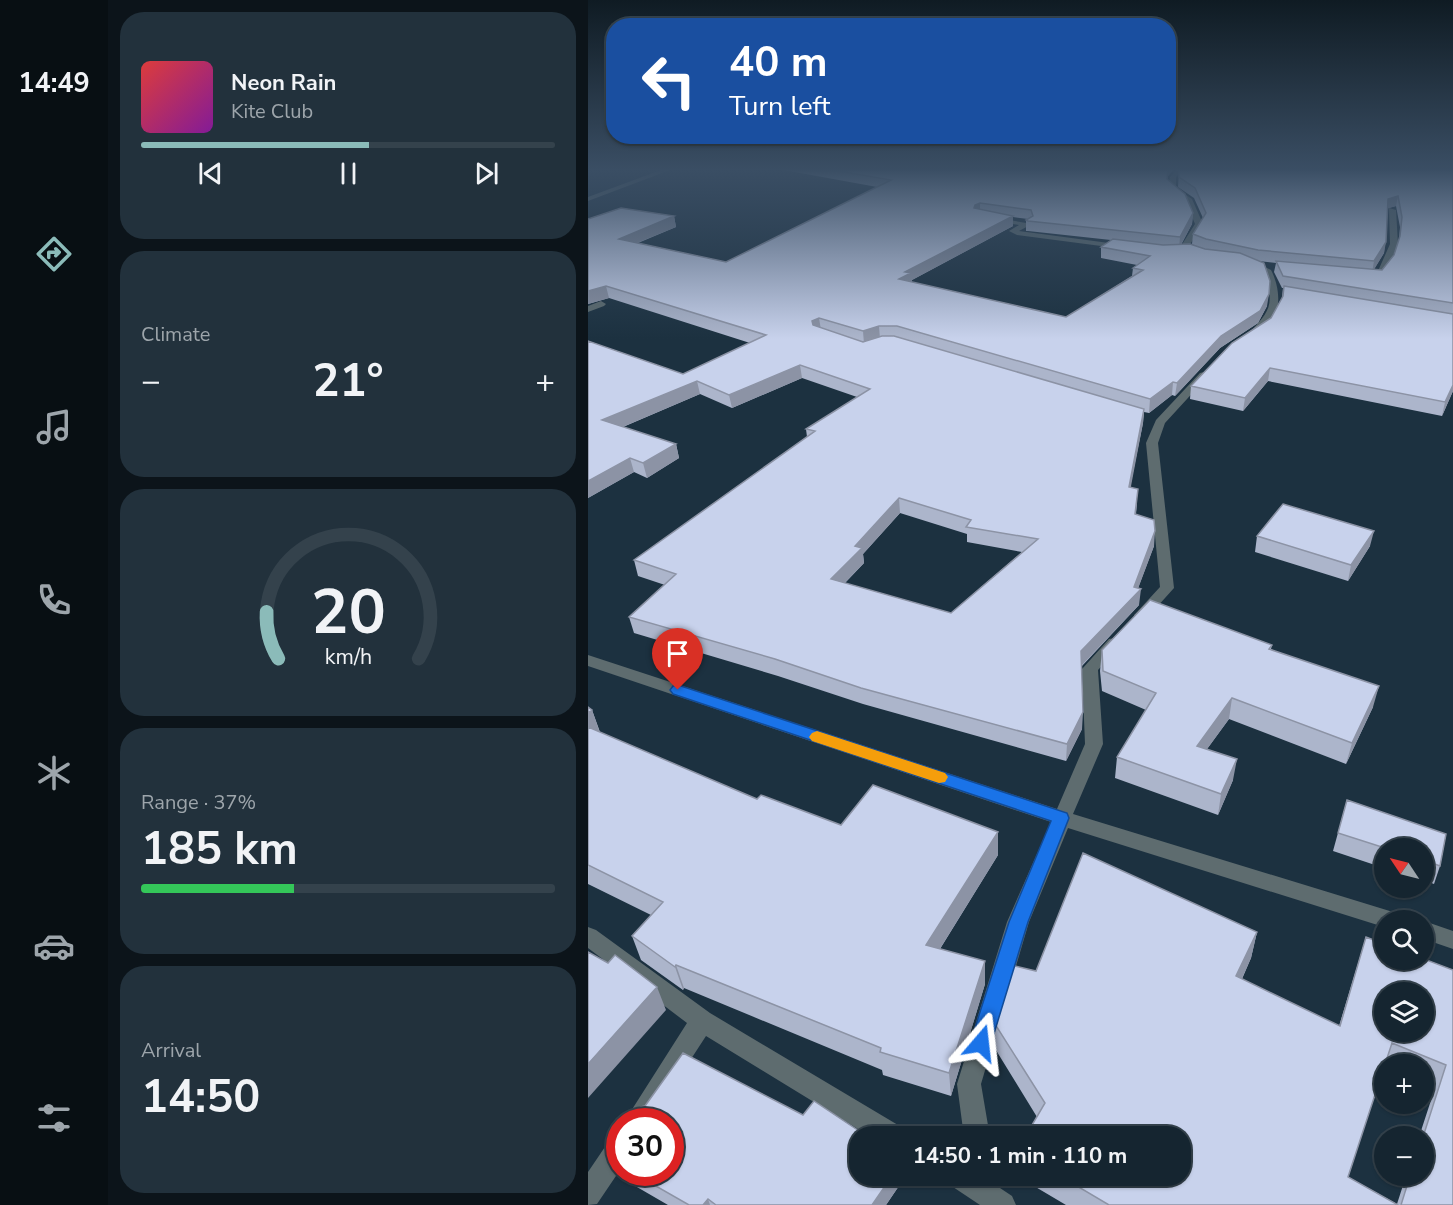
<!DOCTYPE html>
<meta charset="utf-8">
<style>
body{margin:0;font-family:"Nunito Sans",sans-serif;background:#22313c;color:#f1f3f6;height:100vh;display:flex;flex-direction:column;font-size:22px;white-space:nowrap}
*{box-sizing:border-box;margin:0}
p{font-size:20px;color:#9da5ab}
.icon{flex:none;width:33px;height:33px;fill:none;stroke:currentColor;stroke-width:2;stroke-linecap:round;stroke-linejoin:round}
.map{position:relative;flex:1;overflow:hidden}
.drawer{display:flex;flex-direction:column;gap:12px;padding:12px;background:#0c141a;width:480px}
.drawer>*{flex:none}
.hud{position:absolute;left:18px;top:18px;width:570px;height:126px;border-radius:24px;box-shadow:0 2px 4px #0004,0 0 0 2px #34424c;background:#1a4fa0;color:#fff;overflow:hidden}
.needle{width:39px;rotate:305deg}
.controls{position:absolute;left:786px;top:838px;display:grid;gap:12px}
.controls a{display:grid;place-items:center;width:60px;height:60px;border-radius:50%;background:#152530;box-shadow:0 2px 4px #0004,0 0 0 2px #34424c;font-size:30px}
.speed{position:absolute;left:18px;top:1108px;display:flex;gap:12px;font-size:30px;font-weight:700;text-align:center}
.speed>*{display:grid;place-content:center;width:78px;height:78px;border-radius:50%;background:#152530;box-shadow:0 2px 4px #0004,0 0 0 2px #34424c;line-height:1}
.speed .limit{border:9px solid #d22;background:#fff;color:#111}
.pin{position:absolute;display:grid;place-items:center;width:51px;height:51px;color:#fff;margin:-62px -26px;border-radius:50% 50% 50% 0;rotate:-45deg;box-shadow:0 0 6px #0007}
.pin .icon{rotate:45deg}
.me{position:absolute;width:66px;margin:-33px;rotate:17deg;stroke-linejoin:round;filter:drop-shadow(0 0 4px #0008)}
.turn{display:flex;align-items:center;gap:21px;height:126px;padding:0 24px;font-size:27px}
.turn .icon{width:78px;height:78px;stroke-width:2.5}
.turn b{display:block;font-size:42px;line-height:51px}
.big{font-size:45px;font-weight:700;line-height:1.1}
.drawer .widget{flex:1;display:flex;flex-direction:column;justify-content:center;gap:9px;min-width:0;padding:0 21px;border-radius:24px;background:#22313c}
.drawer .dial{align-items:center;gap:0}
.dial svg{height:156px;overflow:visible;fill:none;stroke:#34424c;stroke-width:7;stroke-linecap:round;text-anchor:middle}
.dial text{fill:#f1f3f6;stroke:none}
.song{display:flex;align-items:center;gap:18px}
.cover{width:72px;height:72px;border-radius:9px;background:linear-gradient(135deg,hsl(0 70% 55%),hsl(290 70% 35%))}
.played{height:6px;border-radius:3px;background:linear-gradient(90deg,#8bbbb9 55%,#34424c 55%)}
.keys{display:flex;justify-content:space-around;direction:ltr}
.heat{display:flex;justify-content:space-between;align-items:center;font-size:33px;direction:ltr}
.charge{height:9px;border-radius:4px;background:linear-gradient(90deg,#34c759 37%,#34424c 0)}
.trip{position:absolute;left:261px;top:1126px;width:342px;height:60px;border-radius:24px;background:#152530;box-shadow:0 2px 4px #0004,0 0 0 2px #34424c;font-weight:700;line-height:60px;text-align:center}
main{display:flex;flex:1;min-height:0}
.menu{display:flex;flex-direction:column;width:108px;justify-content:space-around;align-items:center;background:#080f13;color:#9da5ab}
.menu .icon{width:42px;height:42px}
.menu .on{color:#8bbbb9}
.menu b{font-size:27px;color:#f1f3f6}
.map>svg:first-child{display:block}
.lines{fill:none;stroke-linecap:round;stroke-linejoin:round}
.minor{fill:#5e6c6f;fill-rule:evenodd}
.wall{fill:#acb5cb;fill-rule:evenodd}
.shaded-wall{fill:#8c93a5}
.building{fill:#c8d2ec;stroke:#8c93a5;stroke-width:1.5;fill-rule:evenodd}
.route{fill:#1a73e8;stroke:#114b97;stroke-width:1.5}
.slow{fill:#f59e0b}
</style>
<main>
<nav class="menu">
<b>14:49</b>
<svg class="icon on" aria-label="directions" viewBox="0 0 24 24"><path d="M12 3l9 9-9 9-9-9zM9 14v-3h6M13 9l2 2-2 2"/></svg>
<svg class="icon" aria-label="music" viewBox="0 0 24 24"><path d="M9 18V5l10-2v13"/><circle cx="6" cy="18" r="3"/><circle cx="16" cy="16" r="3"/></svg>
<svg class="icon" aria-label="phone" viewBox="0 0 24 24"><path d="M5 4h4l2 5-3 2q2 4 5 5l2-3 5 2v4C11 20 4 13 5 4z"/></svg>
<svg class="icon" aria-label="climate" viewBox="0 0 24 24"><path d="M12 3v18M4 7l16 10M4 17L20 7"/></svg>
<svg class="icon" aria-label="car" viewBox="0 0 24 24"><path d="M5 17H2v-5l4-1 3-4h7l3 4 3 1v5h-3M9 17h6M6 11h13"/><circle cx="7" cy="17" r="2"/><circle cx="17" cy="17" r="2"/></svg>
<svg class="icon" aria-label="filters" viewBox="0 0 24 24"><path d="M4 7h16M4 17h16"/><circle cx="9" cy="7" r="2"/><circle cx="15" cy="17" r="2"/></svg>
</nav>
<section class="drawer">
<div class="widget">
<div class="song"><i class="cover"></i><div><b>Neon Rain</b><p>Kite Club</p></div></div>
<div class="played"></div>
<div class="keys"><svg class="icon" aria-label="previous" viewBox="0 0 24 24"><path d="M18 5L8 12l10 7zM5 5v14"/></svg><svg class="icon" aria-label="pause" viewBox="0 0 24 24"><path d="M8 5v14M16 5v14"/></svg><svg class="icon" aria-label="next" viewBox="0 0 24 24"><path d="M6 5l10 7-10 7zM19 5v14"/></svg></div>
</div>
<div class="widget"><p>Climate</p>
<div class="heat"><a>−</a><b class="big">21°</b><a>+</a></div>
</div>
<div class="widget dial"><svg viewBox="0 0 100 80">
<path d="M14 69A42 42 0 1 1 86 69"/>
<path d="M14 69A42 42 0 0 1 8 45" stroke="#8bbbb9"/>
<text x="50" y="56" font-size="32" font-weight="700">20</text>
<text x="50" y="72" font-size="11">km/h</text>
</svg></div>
<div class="widget"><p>Range · 37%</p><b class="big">185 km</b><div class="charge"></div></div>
<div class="widget"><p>Arrival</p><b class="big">14:50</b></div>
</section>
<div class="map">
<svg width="865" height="1205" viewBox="0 0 865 1205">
<rect width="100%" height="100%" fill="#1c3140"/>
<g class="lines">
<path class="minor" d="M 73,170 L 82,170 L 0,201 L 0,197 Z
M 588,170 L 595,170 L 588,177 L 588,188 L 604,199 L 615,224 L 601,246 L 615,252 L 615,256 L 598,252 L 593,246 L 607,224 L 598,202 L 580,189 L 582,177 Z
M 801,208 L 808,210 L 810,244 L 797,275 L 780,280 L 780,276 L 790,271 L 802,244 Z
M 404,217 L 444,224 L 431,231 L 536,245 L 540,247 L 536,249 L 429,235 L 421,231 L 431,225 L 401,221 L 400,219 Z
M 659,261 L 665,261 L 683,270 C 695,293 694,326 666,336 L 661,333 C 682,311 687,305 676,273 L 659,265 Z
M 13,301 L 18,304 L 16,306 L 0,312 L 0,306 Z
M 616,372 L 621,375 L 577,423 L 570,443 L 586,588 L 559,618 L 549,618 L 546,615 L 549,612 L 572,587 L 558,443 L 568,420 L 612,373 Z
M 527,638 L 535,643 L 510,670 L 515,744 L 485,814 L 805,912 L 812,915 L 816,921 L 796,921 L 796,927 L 480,828 L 441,922 L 393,1084 L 402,1137 L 376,1137 L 369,1084 L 419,922 L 463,822 L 0,666 L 0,655 L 469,809 L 497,744 L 494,669 L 521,639 Z
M 836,921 L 865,931 L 865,949 L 836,939 Z
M 0,927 L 8,930 L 122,1013 L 315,1128 L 319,1137 L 283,1137 L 118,1036 L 62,1122 L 36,1122 L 99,1023 L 0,948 Z
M 32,1134 L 32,1170 L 9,1204 L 0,1205 L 0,1172 L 23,1138 Z
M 358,1176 L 394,1176 L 424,1196 L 428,1205 L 392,1205 L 362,1185 Z"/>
</g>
<path class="wall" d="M 196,170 L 585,170 L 580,176 L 579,180 L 605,213 L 604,224 L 593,245 L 609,247 L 604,244 L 605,234 L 615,218 L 606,198 L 590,187 L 591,170 L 865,170 L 865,391 L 854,416 L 680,381 L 655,411 L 602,399 L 603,386 L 683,318 L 694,298 L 695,288 L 694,288 L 686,272 L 688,263 L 670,261 L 679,306 L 670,323 L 632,348 L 587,396 L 584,395 L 561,413 L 556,412 L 555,423 L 542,487 L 549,503 L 548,514 L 566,546 L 550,588 L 551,605 L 494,666 L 494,729 L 478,761 L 275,704 L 190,676 L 46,633 L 41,617 L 77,585 L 50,576 L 46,560 L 219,437 L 218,429 L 269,397 L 214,378 L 144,408 L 112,394 L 35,427 L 88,444 L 91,458 L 59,478 L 46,472 L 0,498 L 0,341 L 95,374 L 162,343 L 21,298 L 0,304 L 0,219 L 86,216 L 88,227 L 50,243 L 138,262 L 289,187 ZM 808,206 L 812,227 L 811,242 L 806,255 L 794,270 L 786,269 L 796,253 L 800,208 ZM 425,217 L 440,219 L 438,220 L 438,231 L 440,231 L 523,240 L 513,247 L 513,258 L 549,265 L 545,268 L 544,276 L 478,317 L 324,282 L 324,280 L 425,226 ZM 312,513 L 379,534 L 379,542 L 434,552 L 363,613 L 257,583 L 276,563 L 275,554 Z
M 669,536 L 782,546 L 760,581 L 667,552 Z
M 684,645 L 683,649 L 785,707 L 758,764 L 641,719 L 619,749 L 645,780 L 630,815 L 527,778 L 529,757 L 558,710 L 514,691 L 512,671 L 514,650 Z
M 0,707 L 4,710 L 12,732 L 169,799 L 253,825 L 410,832 L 410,855 L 352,949 L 397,961 L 397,984 L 363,1096 L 295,1075 L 294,1070 L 96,988 L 95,990 L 53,960 L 44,936 L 63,915 L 0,884 Z
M 759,800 L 858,834 L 852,866 L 846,884 L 836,880 L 836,849 L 796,849 L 796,868 L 745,851 Z
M 669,932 L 663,958 L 654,979 L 751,1026 L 778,937 L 865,970 L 865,1205 L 478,1205 L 429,1176 L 592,1176 L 449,1117 L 406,1047 L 405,1021 L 448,971 ZM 796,1065 L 836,1065 L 836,1087 L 846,1091 L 831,1137 L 836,1137 L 836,1176 L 818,1176 L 809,1204 L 760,1177 L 795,1070 L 796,1070 Z
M 32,1135 L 32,1173 L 317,1177 L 298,1205 L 80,1205 L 30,1176 L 22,1160 L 26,1153 Z"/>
<path class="shaded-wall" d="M 580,170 L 585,170 L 580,176 L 578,189 Z
M 810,196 L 808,206 L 798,209 L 800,199 Z
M 392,203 L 392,213 L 386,208 L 387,205 Z
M 605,213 L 604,224 L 591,248 L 592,237 Z
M 86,216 L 88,227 L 34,249 L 31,239 Z
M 425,216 L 425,226 L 324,280 L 324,285 L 311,279 L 317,272 Z
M 798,242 L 796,253 L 784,273 L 786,261 Z
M 18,286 L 21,298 L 0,304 L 0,291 Z
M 681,294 L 679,306 L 670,323 L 632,348 L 587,396 L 589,383 L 633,336 Z
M 231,318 L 233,330 L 226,333 L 224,321 Z
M 291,326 L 292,339 L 276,344 L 275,331 Z
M 212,365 L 214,378 L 144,408 L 141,395 Z
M 682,368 L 680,381 L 655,411 L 657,398 Z
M 109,381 L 112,394 L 18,434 L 14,420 Z
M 585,382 L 584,395 L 561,413 L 562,399 Z
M 865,385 L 865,391 L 854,416 L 857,402 Z
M 556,409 L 555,423 L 540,502 L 541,487 Z
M 88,444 L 91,458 L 59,478 L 55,463 Z
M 42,458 L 46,472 L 0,498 L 0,481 Z
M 311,498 L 312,513 L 275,554 L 276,563 L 245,595 L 243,579 L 267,546 Z
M 567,531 L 566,546 L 548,594 L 553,589 L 551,605 L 492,667 L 493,651 L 546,587 Z
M 786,531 L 782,546 L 760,581 L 763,565 Z
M 791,686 L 785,707 L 758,764 L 764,743 Z
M 644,698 L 641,719 L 606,767 L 609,746 Z
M 4,710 L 12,733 L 0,742 L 0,713 Z
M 495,712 L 494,729 L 478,761 L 479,744 Z
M 649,759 L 645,780 L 630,815 L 633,794 Z
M 410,832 L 410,855 L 340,968 L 338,945 Z
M 669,932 L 663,958 L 643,1003 L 648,976 Z
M 397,961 L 397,984 L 363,1096 L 361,1073 Z
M 88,965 L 96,988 L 95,990 L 87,967 Z
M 69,987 L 78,1010 L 0,1098 L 0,1064 Z
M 304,1176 L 317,1176 L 317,1177 L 298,1205 L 284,1205 Z
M 120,1199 L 122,1205 L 115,1205 Z"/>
<path class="building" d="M 245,170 L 580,170 L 579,179 L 597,194 L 605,213 L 592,237 L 440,221 L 438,220 L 445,216 L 443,210 L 392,203 L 387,205 L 386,208 L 425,216 L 317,272 L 323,273 L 311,279 L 478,317 L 555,270 L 545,268 L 562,256 L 513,247 L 525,239 L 575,245 L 602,244 L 617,249 L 652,253 L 676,263 L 682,281 L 681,294 L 672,311 L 633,336 L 589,383 L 585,382 L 562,399 L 309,326 L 291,326 L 275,331 L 231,318 L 224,321 L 225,325 L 275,342 L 294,336 L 306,336 L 556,409 L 541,487 L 550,489 L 547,514 L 566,520 L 567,531 L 546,587 L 553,589 L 493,651 L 495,712 L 479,744 L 273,688 L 187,659 L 41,617 L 88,574 L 46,560 L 227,431 L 218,429 L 282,389 L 212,365 L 141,395 L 109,381 L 14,420 L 88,444 L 55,463 L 42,458 L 0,481 L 0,341 L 95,374 L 178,335 L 18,286 L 0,291 L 0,219 L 33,208 L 86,216 L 31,239 L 138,262 L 303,180 ZM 311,498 L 383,520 L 378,527 L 450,539 L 363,613 L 243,579 L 274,548 L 267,546 Z
M 591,170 L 865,170 L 865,303 L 695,276 L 688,261 L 794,270 L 806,255 L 812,236 L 814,217 L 810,196 L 800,199 L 798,242 L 786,261 L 670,250 L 618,239 L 605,234 L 618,213 L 607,188 L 591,177 Z
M 696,286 L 865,314 L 865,385 L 857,402 L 682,368 L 657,398 L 603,386 L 644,343 L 683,318 L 695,296 Z
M 695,504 L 786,531 L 763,565 L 669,536 Z
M 562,600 L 684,645 L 681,649 L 791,686 L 764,743 L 644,698 L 609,746 L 649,759 L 633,794 L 529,757 L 568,693 L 515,671 L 514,650 Z
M 0,707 L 4,710 L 0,713 Z
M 0,727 L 169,799 L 173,795 L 253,825 L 285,785 L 410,832 L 338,945 L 397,961 L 361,1073 L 292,1052 L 293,1048 L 88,965 L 87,967 L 44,936 L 75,902 L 0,865 Z
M 759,800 L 858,834 L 852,866 L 836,860 L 836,849 L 800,849 L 750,833 Z
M 495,853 L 669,932 L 648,976 L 752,1026 L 778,937 L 796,944 L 796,960 L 836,960 L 836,959 L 865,970 L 865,1205 L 813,1205 L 822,1176 L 836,1176 L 835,1137 L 858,1065 L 804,1043 L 760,1177 L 810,1205 L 521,1205 L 472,1176 L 592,1176 L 592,1137 L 437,1137 L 457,1103 L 405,1021 L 423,965 L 448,971 ZM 796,993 L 836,993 L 836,1032 L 796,1032 Z
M 0,952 L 20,963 L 27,955 L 69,987 L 0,1064 Z
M 95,1053 L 215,1115 L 226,1101 L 280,1137 L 272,1137 L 272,1176 L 304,1176 L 284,1205 L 128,1205 L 120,1199 L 115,1205 L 101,1205 L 45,1173 L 82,1173 L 82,1122 L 42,1122 L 53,1107 L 57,1106 Z
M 32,1135 L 32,1165 L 22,1160 L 26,1153 L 26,1142 Z"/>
<linearGradient id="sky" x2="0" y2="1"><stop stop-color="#0f1b23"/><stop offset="0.5" stop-color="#3a4e64"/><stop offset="1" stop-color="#3a4e64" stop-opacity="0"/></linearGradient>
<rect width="865" height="339" fill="url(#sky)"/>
<path class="route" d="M 90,685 L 479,813 L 481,818 L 440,922 L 401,1050 L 393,1053 L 385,1050 L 382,1043 L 421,922 L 463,821 L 85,694 L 82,690 L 85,686 Z"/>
<path class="slow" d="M 229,731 L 357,773 L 360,777 L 357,782 L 351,783 L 224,741 L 221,737 L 224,733 Z"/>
</svg>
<div class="controls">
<a><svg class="needle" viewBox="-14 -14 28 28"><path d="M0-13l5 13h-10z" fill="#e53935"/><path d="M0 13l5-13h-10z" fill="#9da5ab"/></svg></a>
<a><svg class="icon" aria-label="search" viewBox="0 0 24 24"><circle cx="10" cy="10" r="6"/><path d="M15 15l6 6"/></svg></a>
<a><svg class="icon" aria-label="layers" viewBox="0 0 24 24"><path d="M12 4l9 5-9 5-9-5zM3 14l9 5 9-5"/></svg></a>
<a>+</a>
<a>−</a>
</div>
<div class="speed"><div class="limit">30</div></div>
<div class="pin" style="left:90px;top:690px;background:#d93025"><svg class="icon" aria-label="arrive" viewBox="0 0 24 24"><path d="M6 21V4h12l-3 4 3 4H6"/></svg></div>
<svg class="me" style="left:393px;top:1043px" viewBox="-20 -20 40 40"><path d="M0-17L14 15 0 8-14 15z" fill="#1a73e8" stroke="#fff" stroke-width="4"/></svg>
<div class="trip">14:50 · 1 min · 110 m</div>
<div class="hud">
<div class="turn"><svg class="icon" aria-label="left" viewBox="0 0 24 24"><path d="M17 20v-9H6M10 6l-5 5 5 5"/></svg><div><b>40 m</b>Turn left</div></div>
</div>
</div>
</main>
